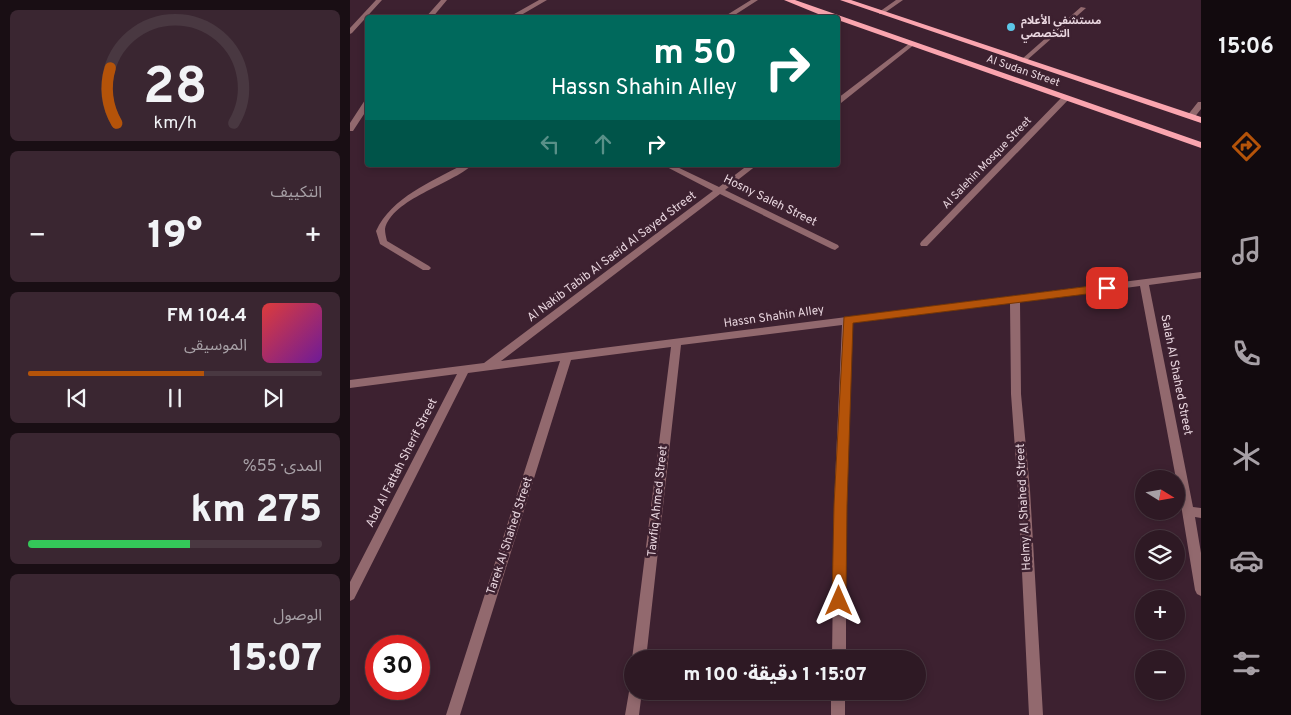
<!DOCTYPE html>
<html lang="ar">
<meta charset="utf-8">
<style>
body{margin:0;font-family:Overpass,"Noto Sans Arabic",sans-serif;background:#3a2631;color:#f1f3f6;direction:rtl;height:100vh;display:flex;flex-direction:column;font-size:19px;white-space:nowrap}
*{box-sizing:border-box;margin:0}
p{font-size:16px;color:#a7a0a6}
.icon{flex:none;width:28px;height:28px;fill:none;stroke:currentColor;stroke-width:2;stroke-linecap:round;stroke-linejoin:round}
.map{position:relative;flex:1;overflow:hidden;direction:ltr}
.sheet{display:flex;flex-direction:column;gap:10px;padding:10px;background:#190e14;width:350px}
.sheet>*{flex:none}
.hud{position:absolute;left:15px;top:15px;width:475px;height:152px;border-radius:5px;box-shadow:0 2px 8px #0003,0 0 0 1px #493841;direction:rtl;background:#00695c;color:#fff;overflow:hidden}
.needle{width:32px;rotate:101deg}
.fabs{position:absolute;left:785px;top:470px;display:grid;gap:10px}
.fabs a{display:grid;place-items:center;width:50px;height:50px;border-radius:50%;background:#2e1924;box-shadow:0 2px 8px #0003,0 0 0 1px #493841;font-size:25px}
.speed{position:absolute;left:15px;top:635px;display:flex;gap:10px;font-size:25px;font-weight:700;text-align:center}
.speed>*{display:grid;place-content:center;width:65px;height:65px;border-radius:50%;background:#2e1924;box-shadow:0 2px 8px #0003,0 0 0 1px #493841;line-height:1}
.speed .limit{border:8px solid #d22;background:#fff;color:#111}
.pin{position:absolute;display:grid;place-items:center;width:42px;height:42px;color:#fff;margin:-21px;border-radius:10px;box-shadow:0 2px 8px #0006}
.me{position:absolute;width:55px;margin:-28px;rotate:0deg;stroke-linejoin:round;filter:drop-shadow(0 0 4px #0008)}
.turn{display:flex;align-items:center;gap:18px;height:105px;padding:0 20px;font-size:22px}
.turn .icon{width:65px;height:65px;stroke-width:2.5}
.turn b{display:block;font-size:35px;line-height:42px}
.lanes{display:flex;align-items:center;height:48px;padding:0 20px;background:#0003;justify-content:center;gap:25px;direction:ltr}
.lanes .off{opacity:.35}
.big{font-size:38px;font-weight:800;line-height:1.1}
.sheet .tile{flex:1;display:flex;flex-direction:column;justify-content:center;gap:8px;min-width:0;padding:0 18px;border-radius:8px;background:#3a2631}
.sheet .dial{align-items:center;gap:0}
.dial svg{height:130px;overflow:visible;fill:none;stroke:#493841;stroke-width:7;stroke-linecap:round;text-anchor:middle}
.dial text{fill:#f1f3f6;stroke:none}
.song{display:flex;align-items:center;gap:15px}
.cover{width:60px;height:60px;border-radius:8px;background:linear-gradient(135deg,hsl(0 70% 55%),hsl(280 70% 35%))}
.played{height:5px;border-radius:2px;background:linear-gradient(90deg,#b45309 60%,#493841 60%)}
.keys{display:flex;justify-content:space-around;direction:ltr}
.heat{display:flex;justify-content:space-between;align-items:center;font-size:28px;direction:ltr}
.charge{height:8px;border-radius:4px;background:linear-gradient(90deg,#34c759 55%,#493841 0)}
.trip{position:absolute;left:274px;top:650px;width:302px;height:50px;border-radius:25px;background:#2e1924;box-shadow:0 2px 8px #0003,0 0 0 1px #493841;font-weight:800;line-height:50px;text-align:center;direction:rtl}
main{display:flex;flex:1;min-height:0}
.dock{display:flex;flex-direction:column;width:90px;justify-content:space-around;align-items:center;background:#120a0e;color:#a7a0a6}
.dock .icon{width:35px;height:35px}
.dock .on{color:#b45309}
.dock b{font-size:22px;color:#f1f3f6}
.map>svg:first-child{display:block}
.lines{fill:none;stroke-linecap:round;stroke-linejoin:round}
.minor{fill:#92696e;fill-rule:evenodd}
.primary{fill:#faa5af;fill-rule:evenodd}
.route{fill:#b45309;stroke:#753606}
.poi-dot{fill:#5cc7e8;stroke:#3d2130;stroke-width:2}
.labels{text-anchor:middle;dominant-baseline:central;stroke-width:5;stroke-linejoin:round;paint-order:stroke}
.far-poi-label{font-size:11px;font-weight:bold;fill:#e9d6df;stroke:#3d2130;text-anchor:start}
.far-street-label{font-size:11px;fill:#e9d6df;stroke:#3d2130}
.street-label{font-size:12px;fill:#e9d6df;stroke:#3d2130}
</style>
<main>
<nav class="dock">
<b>15:06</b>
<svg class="icon on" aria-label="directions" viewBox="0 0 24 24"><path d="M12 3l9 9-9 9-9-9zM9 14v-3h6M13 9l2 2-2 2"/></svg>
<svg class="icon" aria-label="music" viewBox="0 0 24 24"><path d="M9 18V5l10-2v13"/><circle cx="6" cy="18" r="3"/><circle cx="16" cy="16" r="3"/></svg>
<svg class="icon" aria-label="phone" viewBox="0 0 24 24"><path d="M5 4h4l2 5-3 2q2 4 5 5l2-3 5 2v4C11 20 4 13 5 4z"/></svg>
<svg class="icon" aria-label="climate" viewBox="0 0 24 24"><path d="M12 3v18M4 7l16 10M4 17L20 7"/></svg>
<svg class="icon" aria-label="car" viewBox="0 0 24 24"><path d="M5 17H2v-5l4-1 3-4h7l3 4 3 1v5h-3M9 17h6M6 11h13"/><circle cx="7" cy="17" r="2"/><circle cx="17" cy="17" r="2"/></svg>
<svg class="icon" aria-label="filters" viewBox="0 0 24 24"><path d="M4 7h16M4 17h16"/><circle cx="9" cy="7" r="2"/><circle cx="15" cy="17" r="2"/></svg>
</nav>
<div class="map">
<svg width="851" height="715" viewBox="0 0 851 715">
<rect width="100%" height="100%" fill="#3d2130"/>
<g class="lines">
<path class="minor" d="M 26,0 L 32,0 L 2,33 L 0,34 L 0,28 Z
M 91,0 L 97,0 L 82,18 L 75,18 Z
M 189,0 L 197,0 L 166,18 L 157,18 Z
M 401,0 L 408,0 L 380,18 L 372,18 Z
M 546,0 L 553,0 L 533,14 L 529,14 L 529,12 Z
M 731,7 L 736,8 L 676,61 L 672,61 L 672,59 Z
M 560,43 L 565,44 L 491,103 L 488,103 L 488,98 Z
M 713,96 L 720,98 L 577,246 L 571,246 L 570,244 L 571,242 Z
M 15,100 L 18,100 L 18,108 L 3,131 L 0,131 L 0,123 Z
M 848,102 L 851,102 L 851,109 L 844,118 L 838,118 L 837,116 Z
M 112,165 L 122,165 C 102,184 42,199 35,229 C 35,233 36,237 37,241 L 79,266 L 81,268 L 79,270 L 73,270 L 30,244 L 26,231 C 42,197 81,182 112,165 Z
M 313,165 L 323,165 L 369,187 L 398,165 L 407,165 L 375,190 L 488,245 L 489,247 L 485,250 L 482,249 L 370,194 L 151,361 L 851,272 L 851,278 L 799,285 L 843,507 L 851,508 L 851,518 L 845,517 L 851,553 L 851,596 L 847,594 L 845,590 L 832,511 L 790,286 L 670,302 L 671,394 L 680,490 L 693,715 L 679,715 L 668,490 L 661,394 L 660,303 L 502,323 L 496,505 L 496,659 L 482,659 L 484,505 L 492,325 L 331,345 L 296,659 L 282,659 L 321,347 L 221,360 L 110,715 L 96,715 L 210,361 L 118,373 L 4,599 L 0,601 L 0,582 L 107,374 L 0,388 L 0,380 L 134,363 L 363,191 Z
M 282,685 L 282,691 L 292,691 L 289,715 L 275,715 L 280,686 Z
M 481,691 L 495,691 L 495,715 L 481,715 Z"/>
<path class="primary" d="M 434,0 L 445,0 L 851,142 L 851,148 L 488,20 L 488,18 L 478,18 Z
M 490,0 L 501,0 L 851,117 L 851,123 Z"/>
</g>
<path class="route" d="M 757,284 L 762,288 L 761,291 L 503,323 L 497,505 L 496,601 L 494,606 L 489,608 L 484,606 L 482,601 L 484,505 L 494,317 Z"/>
<circle class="poi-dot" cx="661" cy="27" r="5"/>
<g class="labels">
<g class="far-poi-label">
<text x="671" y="21">مستشفي الأعلام<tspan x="671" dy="13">التخصصي</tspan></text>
</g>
<g class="far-street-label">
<text transform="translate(673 71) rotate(19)">Al Sudan Street</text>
<text transform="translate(637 163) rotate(-46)">Al Salehin Mosque Street</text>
</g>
<g class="street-label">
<text transform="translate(420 201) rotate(26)">Hosny Saleh Street</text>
<text transform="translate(262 257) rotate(-37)">Al Nakib Tabib Al Saeid Al Sayed Street</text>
<text transform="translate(424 317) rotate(-8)">Hassn Shahin Alley</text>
<text transform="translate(826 375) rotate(79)">Salah Al Shahed Street</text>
<text transform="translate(52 463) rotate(-63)">Abd Al Fattah Sherif Street</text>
<text transform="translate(308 501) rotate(-84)">Tawfiq Ahmed Street</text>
<text transform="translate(674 507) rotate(-93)">Helmy Al Shahed Street</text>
<text transform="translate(160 536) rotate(-72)">Tarek Al Shahed Street</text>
</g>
</g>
</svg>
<div class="fabs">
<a><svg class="needle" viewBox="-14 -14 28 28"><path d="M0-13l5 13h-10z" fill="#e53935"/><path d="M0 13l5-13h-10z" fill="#a7a0a6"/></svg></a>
<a><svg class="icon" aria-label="layers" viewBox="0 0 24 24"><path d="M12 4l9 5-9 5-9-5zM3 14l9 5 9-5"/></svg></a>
<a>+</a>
<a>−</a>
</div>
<div class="speed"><div class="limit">30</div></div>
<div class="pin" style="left:757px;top:288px;background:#d93025"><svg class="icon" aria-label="arrive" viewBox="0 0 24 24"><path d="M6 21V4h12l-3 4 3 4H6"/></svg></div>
<svg class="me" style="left:489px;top:601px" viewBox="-20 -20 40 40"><path d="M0-17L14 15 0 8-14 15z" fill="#b45309" stroke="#fff" stroke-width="4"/></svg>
<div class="trip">15:07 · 1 دقيقة · 100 m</div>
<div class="hud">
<div class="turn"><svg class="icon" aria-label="right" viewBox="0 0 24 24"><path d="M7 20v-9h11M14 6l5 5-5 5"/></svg><div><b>50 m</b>Hassn Shahin Alley</div></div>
<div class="lanes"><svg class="icon off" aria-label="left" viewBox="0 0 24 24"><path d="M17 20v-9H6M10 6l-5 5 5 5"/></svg><svg class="icon off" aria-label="ahead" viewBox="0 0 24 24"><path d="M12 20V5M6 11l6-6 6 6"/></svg><svg class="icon" aria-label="right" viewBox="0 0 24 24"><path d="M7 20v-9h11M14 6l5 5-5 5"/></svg></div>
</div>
</div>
<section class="sheet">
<div class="tile dial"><svg viewBox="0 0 100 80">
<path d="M14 69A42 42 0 1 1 86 69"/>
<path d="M14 69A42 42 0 0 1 10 35" stroke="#b45309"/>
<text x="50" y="56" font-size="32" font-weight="700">28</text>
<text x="50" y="72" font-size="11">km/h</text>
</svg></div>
<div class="tile"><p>التكييف</p>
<div class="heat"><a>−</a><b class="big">19°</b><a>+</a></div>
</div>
<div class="tile">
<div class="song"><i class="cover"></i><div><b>104.4 FM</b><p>الموسيقى</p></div></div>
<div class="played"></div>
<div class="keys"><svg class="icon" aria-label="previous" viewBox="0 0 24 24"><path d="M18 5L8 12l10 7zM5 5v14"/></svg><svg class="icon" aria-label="pause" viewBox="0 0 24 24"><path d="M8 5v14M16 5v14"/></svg><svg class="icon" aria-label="next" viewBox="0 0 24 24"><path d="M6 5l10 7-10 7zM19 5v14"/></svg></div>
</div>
<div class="tile"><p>المدى · 55%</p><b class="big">275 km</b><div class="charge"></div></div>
<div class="tile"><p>الوصول</p><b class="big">15:07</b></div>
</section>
</main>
